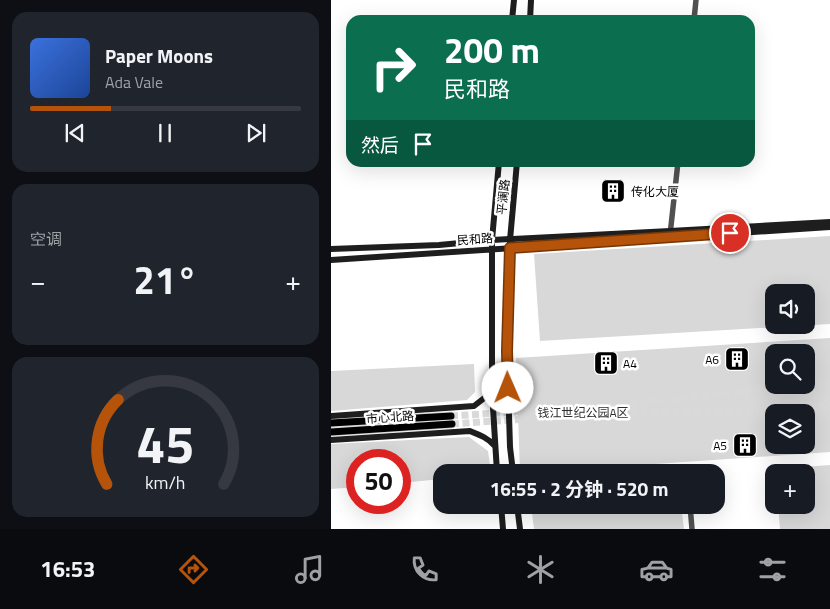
<!DOCTYPE html>
<html lang="zh">
<meta charset="utf-8">
<style>
body{margin:0;font-family:"Titillium Web","Noto Sans SC",sans-serif;background:#20242c;color:#f1f3f6;height:100vh;display:flex;flex-direction:column;font-size:19px;white-space:nowrap}
*{box-sizing:border-box;margin:0}
p{font-size:16px;color:#9ea1a6}
.icon{flex:none;width:28px;height:28px;fill:none;stroke:currentColor;stroke-width:2;stroke-linecap:round;stroke-linejoin:round}
.map{position:relative;flex:1;overflow:hidden}
.panel{display:flex;flex-direction:column;gap:12px;padding:12px;background:#0d0f14;width:331px}
.panel>*{flex:none}
.hud{position:absolute;left:15px;top:15px;width:409px;height:152px;border-radius:15px;box-shadow:0 5px 20px #0002;background:#0b6e4f;color:#fff;overflow:hidden}
.tools{position:absolute;left:434px;top:284px;display:grid;gap:10px}
.tools a{display:grid;place-items:center;width:50px;height:50px;border-radius:10px;background:#171b24;box-shadow:0 5px 20px #0002;font-size:25px}
.speed{position:absolute;left:15px;top:449px;display:flex;gap:10px;font-size:25px;font-weight:700;text-align:center}
.speed>*{display:grid;place-content:center;width:65px;height:65px;border-radius:50%;background:#171b24;box-shadow:0 5px 20px #0002;line-height:1}
.speed .limit{border:8px solid #d22;background:#fff;color:#111}
.pin{position:absolute;display:grid;place-items:center;width:42px;height:42px;color:#fff;margin:-21px;border:2px solid #fff;border-radius:50%;box-shadow:0 1px 5px #0007}
.me{position:absolute;width:55px;margin:-28px;rotate:359deg;stroke-linejoin:round;filter:drop-shadow(0 0 4px #0008)}
.turn{display:flex;align-items:center;gap:18px;height:105px;padding:0 15px;font-size:22px}
.turn .icon{width:65px;height:65px;stroke-width:2.5}
.turn b{display:block;font-size:35px;line-height:42px}
.then{display:flex;align-items:center;height:48px;padding:0 15px;background:#0003;gap:10px;font-size:19px}
.big{font-size:38px;font-weight:700;line-height:1.1}
.panel .card{flex:1;display:flex;flex-direction:column;justify-content:center;gap:8px;min-width:0;padding:0 18px;border-radius:15px;background:#20242c}
.panel .dial{align-items:center;gap:0}
.dial svg{height:130px;overflow:visible;fill:none;stroke:#363941;stroke-width:7;stroke-linecap:round;text-anchor:middle}
.dial text{fill:#f1f3f6;stroke:none}
.song{display:flex;align-items:center;gap:15px}
.cover{width:60px;height:60px;border-radius:8px;background:linear-gradient(135deg,hsl(220 70% 55%),hsl(220 70% 35%))}
.played{height:5px;border-radius:2px;background:linear-gradient(90deg,#b45309 30%,#363941 30%)}
.keys{display:flex;justify-content:space-around;direction:ltr}
.heat{display:flex;justify-content:space-between;align-items:center;font-size:28px;direction:ltr}
.trip{position:absolute;left:102px;top:464px;width:292px;height:50px;border-radius:15px;background:#171b24;box-shadow:0 5px 20px #0002;font-weight:700;line-height:50px;text-align:center}
.dock{display:flex;height:80px;justify-content:space-around;align-items:center;background:#090b0e;color:#9ea1a6}
.dock .icon{width:35px;height:35px}
.dock .on{color:#b45309}
.dock b{font-size:22px;color:#f1f3f6}
main{display:flex;flex:1;min-height:0}
.map>svg:first-child{display:block}
.green{fill:#d8d8d8;fill-rule:evenodd}
.lines{fill:none;stroke-linecap:round;stroke-linejoin:round}
.primary-tunnel{stroke:#d9d9d9;stroke-width:7;stroke-dasharray:7 3.5;stroke-linecap:butt}
.primary-casing{stroke:#dbdbdb;stroke-width:9}
.tertiary{stroke:#515151;stroke-width:5.5}
.secondary{stroke:#1e1e1e;stroke-width:6}
.primary{stroke:#000;stroke-width:7}
.route-casing{stroke:#753606;stroke-width:12}
.route{stroke:#b45309;stroke-width:9}
.labels{text-anchor:middle;dominant-baseline:central;stroke-width:5;stroke-linejoin:round;paint-order:stroke}
.poi-label{font-size:12px;fill:#000;stroke:#fff;text-anchor:start}
.street-label{font-size:12px;fill:#000;stroke:#fff}
.park-label{font-size:12px;fill:#2f2f2f;stroke:#fff}
</style>
<main>
<section class="panel">
<div class="card">
<div class="song"><i class="cover"></i><div><b>Paper Moons</b><p>Ada Vale</p></div></div>
<div class="played"></div>
<div class="keys"><svg class="icon" aria-label="previous" viewBox="0 0 24 24"><path d="M18 5L8 12l10 7zM5 5v14"/></svg><svg class="icon" aria-label="pause" viewBox="0 0 24 24"><path d="M8 5v14M16 5v14"/></svg><svg class="icon" aria-label="next" viewBox="0 0 24 24"><path d="M6 5l10 7-10 7zM19 5v14"/></svg></div>
</div>
<div class="card"><p>空调</p>
<div class="heat"><a>−</a><b class="big">21°</b><a>+</a></div>
</div>
<div class="card dial"><svg viewBox="0 0 100 80">
<path d="M14 69A42 42 0 1 1 86 69"/>
<path d="M14 69A42 42 0 0 1 21 17" stroke="#b45309"/>
<text x="50" y="56" font-size="32" font-weight="700">45</text>
<text x="50" y="72" font-size="11">km/h</text>
</svg></div>
</section>
<div class="map">
<svg width="499" height="529" viewBox="0 0 499 529">
<rect width="100%" height="100%" fill="#fff"/>
<path class="green" d="M 499,236 L 499,324 L 209,341 L 203,254 ZM 442,292 L 475,292 L 475,325 L 442,325 Z
M 499,338 L 499,452 L 208,472 L 189,472 L 185,358 ZM 475,352 L 475,385 L 442,385 L 442,352 ZM 442,412 L 475,412 L 475,445 L 442,445 Z
M 143,364 L 144,392 L 136,400 L 0,411 L 0,371 Z
M 138,437 L 157,451 L 160,472 L 111,472 L 111,479 L 69,483 L 69,460 L 26,460 L 26,487 L 0,489 L 0,444 Z
M 499,465 L 499,529 L 449,529 L 447,505 L 475,505 L 475,472 L 445,472 L 445,469 Z
M 200,505 L 350,505 L 353,529 L 203,529 Z"/>
<g class="lines">
<path class="primary-tunnel" d="M 475,384 L 499,382
M 120,416 L 281,406 L 469,385
M 121,424 L 281,413 L 444,411 L 499,405"/>
<defs>
<path id="primary" d="M 0,423 L 120,416
M 0,432 L 121,424"/>
</defs>
<use href="#primary" class="primary-casing"/>
<path class="tertiary" d="M 363,20 L 365,0
M 339,235 L 347,162
M 356,467 L 356,472
M 359,505 L 361,529"/>
<path class="secondary" d="M 181,20 L 183,0
M 199,20 L 200,0
M 0,249 L 108,245 L 161,240 L 339,231 L 499,222
M 0,260 L 499,227
M 0,416 L 143,406 L 161,392
M 0,440 L 139,431 C 149,435 157,438 164,446
M 166,472 L 161,392 L 161,240 L 168,162
M 182,472 L 179,447 L 176,351 L 179,240 L 186,162
M 170,505 L 172,529
M 186,505 L 189,529"/>
<use href="#primary" class="primary"/>
</g>
<g class="lines">
<defs>
<path id="route" d="M 177,388 L 176,351 L 179,248 L 399,233"/>
</defs>
<use href="#route" class="route-casing"/>
<use href="#route" class="route"/>
</g>
<defs>
<symbol id="building-square" viewBox="-11 -11 22 22"><rect x="-9" y="-9" width="18" height="18" rx="4" fill="#000" stroke="#fff"/><path d="M-4-6H4V6H1V3H-1V6H-4ZM-2.5-4.3h1.7v1.8h-1.7ZM.8-4.3h1.7v1.8H.8ZM-2.5-1h1.7V.8h-1.7ZM.8-1h1.7V.8H.8Z" fill="#fff"/></symbol>
</defs>
<g fill-rule="evenodd">
<use href="#building-square" x="268" y="177" width="28" height="28"/>
<use href="#building-square" x="392" y="345" width="28" height="28"/>
<use href="#building-square" x="261" y="349" width="28" height="28"/>
<use href="#building-square" x="400" y="431" width="28" height="28"/>
</g>
<g class="labels">
<g class="poi-label">
<text x="300" y="191">传化大厦</text>
<text x="388" y="359" text-anchor="end">A6</text>
<text x="292" y="363">A4</text>
<text x="396" y="445" text-anchor="end">A5</text>
</g>
<g class="street-label">
<text transform="translate(172 197) rotate(-84)">平澜路</text>
<text transform="translate(144 239) rotate(-4)">民和路</text>
<text transform="translate(59 417) rotate(-4)">市心北路</text>
</g>
<g class="park-label">
<text x="252" y="412">钱江世纪公园A区</text>
</g>
</g>
</svg>
<div class="tools">
<a><svg class="icon" aria-label="sound" viewBox="0 0 24 24"><path d="M4 9h4l5-4v14l-5-4H4zM17 9q2 3 0 6"/></svg></a>
<a><svg class="icon" aria-label="search" viewBox="0 0 24 24"><circle cx="10" cy="10" r="6"/><path d="M15 15l6 6"/></svg></a>
<a><svg class="icon" aria-label="layers" viewBox="0 0 24 24"><path d="M12 4l9 5-9 5-9-5zM3 14l9 5 9-5"/></svg></a>
<a>+</a>
</div>
<div class="speed"><div class="limit">50</div></div>
<div class="pin" style="left:399px;top:233px;background:#d93025"><svg class="icon" aria-label="arrive" viewBox="0 0 24 24"><path d="M6 21V4h12l-3 4 3 4H6"/></svg></div>
<svg class="me" style="left:177px;top:388px" viewBox="-20 -20 40 40"><circle r="19" fill="#fff"/><path d="M0-13L10 11 0 6-10 11z" fill="#b45309"/></svg>
<div class="trip">16:55 · 2 分钟 · 520 m</div>
<div class="hud">
<div class="turn"><svg class="icon" aria-label="right" viewBox="0 0 24 24"><path d="M7 20v-9h11M14 6l5 5-5 5"/></svg><div><b>200 m</b>民和路</div></div>
<div class="then">然后<svg class="icon" aria-label="arrive" viewBox="0 0 24 24"><path d="M6 21V4h12l-3 4 3 4H6"/></svg></div>
</div>
</div>
</main>
<nav class="dock">
<b>16:53</b>
<svg class="icon on" aria-label="directions" viewBox="0 0 24 24"><path d="M12 3l9 9-9 9-9-9zM9 14v-3h6M13 9l2 2-2 2"/></svg>
<svg class="icon" aria-label="music" viewBox="0 0 24 24"><path d="M9 18V5l10-2v13"/><circle cx="6" cy="18" r="3"/><circle cx="16" cy="16" r="3"/></svg>
<svg class="icon" aria-label="phone" viewBox="0 0 24 24"><path d="M5 4h4l2 5-3 2q2 4 5 5l2-3 5 2v4C11 20 4 13 5 4z"/></svg>
<svg class="icon" aria-label="climate" viewBox="0 0 24 24"><path d="M12 3v18M4 7l16 10M4 17L20 7"/></svg>
<svg class="icon" aria-label="car" viewBox="0 0 24 24"><path d="M5 17H2v-5l4-1 3-4h7l3 4 3 1v5h-3M9 17h6M6 11h13"/><circle cx="7" cy="17" r="2"/><circle cx="17" cy="17" r="2"/></svg>
<svg class="icon" aria-label="filters" viewBox="0 0 24 24"><path d="M4 7h16M4 17h16"/><circle cx="9" cy="7" r="2"/><circle cx="15" cy="17" r="2"/></svg>
</nav>
